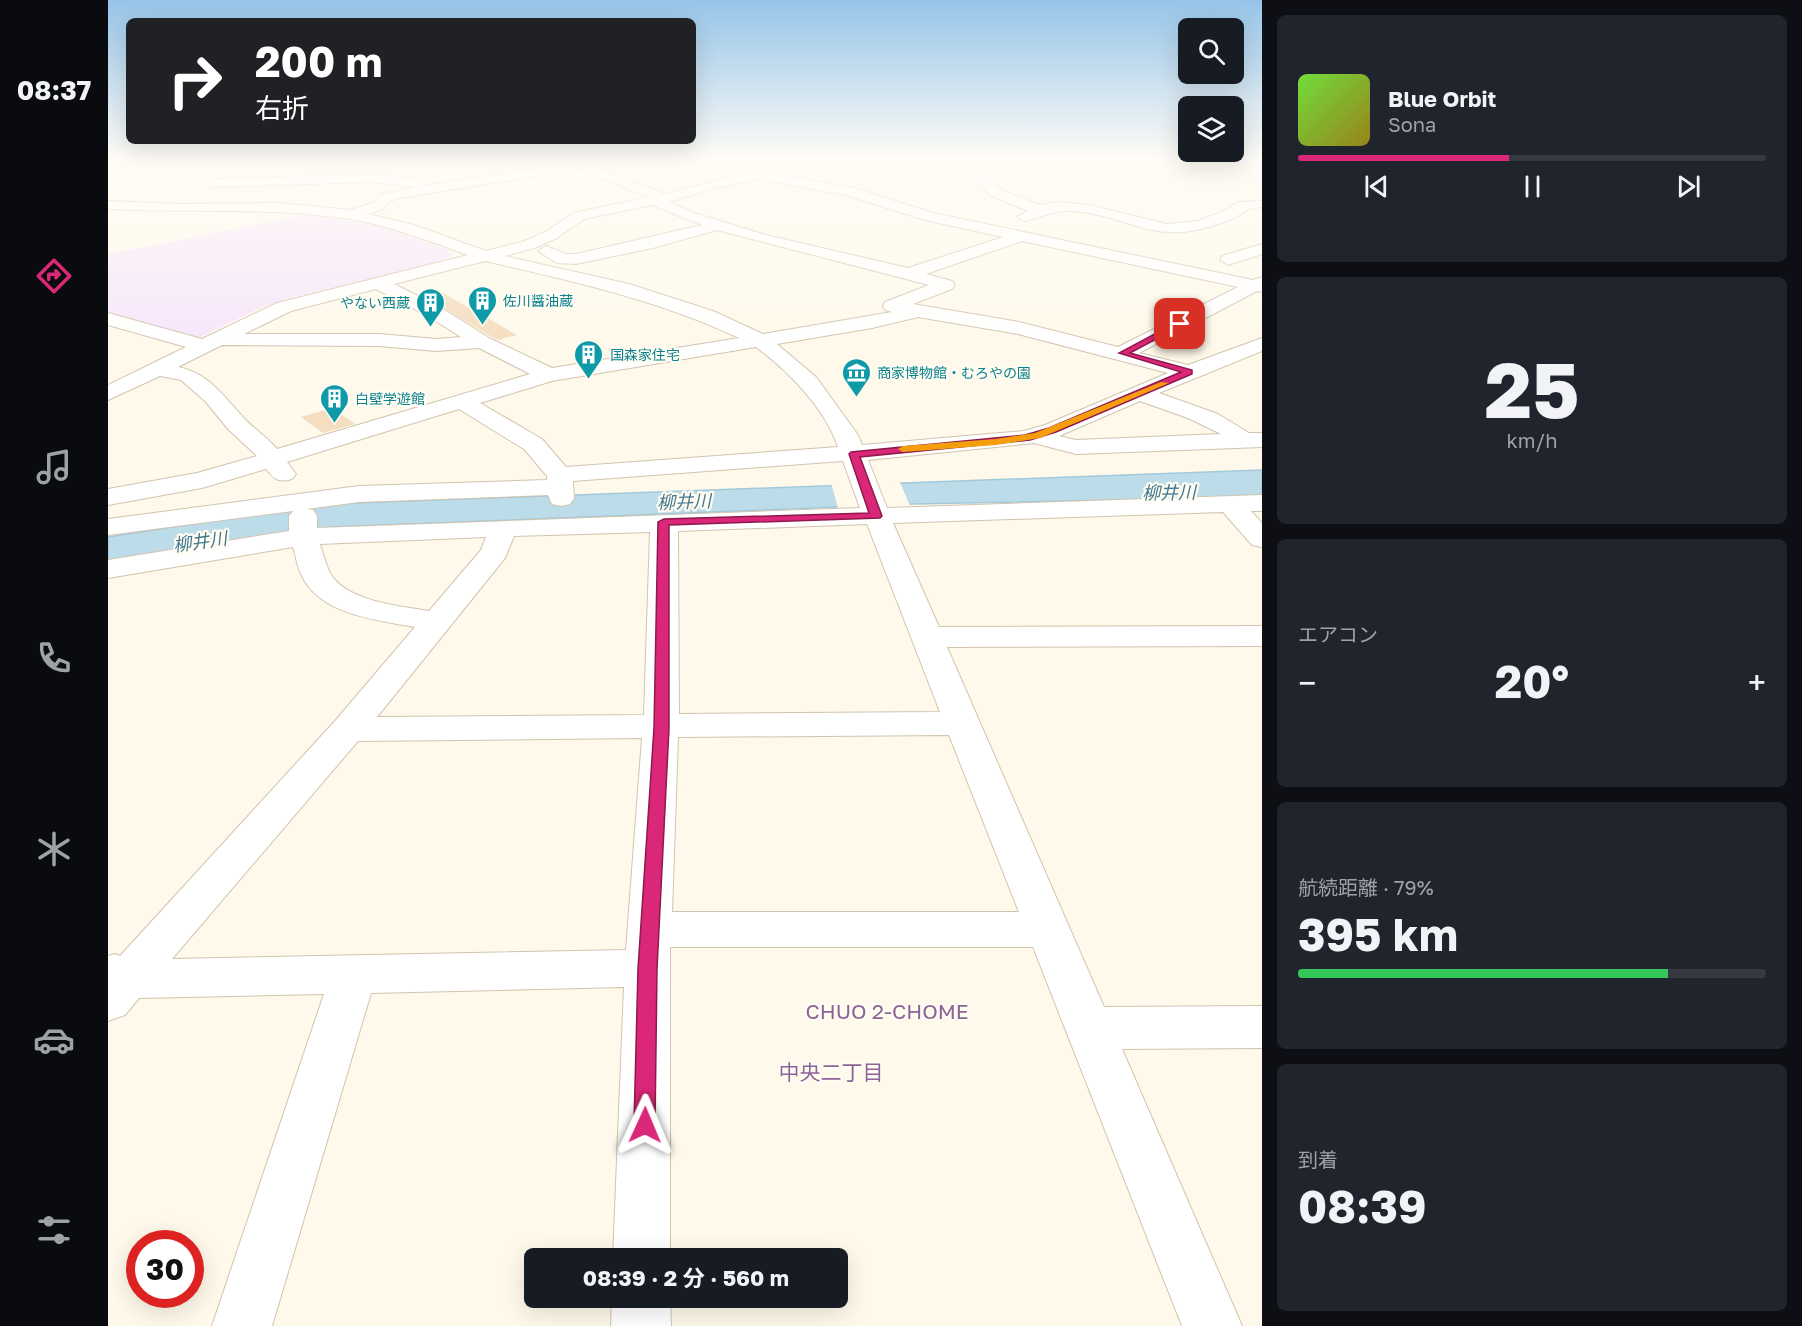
<!DOCTYPE html>
<html lang="ja">
<meta charset="utf-8">
<style>
body{margin:0;font-family:"Golos Text","Noto Sans JP",sans-serif;background:#20242c;color:#f1f3f6;height:100vh;display:flex;flex-direction:column;font-size:22px;white-space:nowrap}
*{box-sizing:border-box;margin:0}
p{font-size:20px;color:#9ea1a6}
.icon{flex:none;width:33px;height:33px;fill:none;stroke:currentColor;stroke-width:2;stroke-linecap:round;stroke-linejoin:round}
.map{position:relative;flex:1;overflow:hidden}
.panel{display:flex;flex-direction:column;gap:15px;padding:15px;background:#0d0f14;width:540px}
.panel>*{flex:none}
.banner{position:absolute;left:18px;top:18px;width:570px;height:126px;border-radius:9px;box-shadow:0 6px 24px #0002;background:#202124;color:#fff;overflow:hidden}
.fabs{position:absolute;left:1070px;top:18px;display:grid;gap:12px}
.fabs a{display:grid;place-items:center;width:66px;height:66px;border-radius:9px;background:#171b24;box-shadow:0 6px 24px #0002;font-size:30px}
.speed{position:absolute;left:18px;top:1230px;display:flex;gap:12px;font-size:30px;font-weight:700;text-align:center}
.speed>*{display:grid;place-content:center;width:78px;height:78px;border-radius:50%;background:#171b24;box-shadow:0 6px 24px #0002;line-height:1}
.speed .limit{border:9px solid #d22;background:#fff;color:#111}
.pin{position:absolute;display:grid;place-items:center;width:51px;height:51px;color:#fff;margin:-26px;border-radius:12px;box-shadow:0 3px 9px #0006}
.me{position:absolute;width:66px;margin:-33px;rotate:1deg;stroke-linejoin:round;filter:drop-shadow(0 0 4px #0008)}
.turn{display:flex;align-items:center;gap:21px;height:126px;padding:0 30px;font-size:27px}
.turn .icon{width:78px;height:78px;stroke-width:2.5}
.turn b{display:block;font-size:42px;line-height:51px}
.big{font-size:45px;font-weight:700;line-height:1.1}
.panel .card{flex:1;display:flex;flex-direction:column;justify-content:center;gap:9px;min-width:0;padding:0 21px;border-radius:9px;background:#20242c}
.panel .dial{align-items:center;gap:0}
.dial b{font-size:78px;line-height:1}
.song{display:flex;align-items:center;gap:18px}
.cover{width:72px;height:72px;border-radius:9px;background:linear-gradient(135deg,hsl(100 70% 55%),hsl(50 70% 35%))}
.played{height:6px;border-radius:3px;background:linear-gradient(90deg,#db2777 45%,#363941 45%)}
.keys{display:flex;justify-content:space-around;direction:ltr}
.heat{display:flex;justify-content:space-between;align-items:center;font-size:33px;direction:ltr}
.charge{height:9px;border-radius:4px;background:linear-gradient(90deg,#34c759 79%,#363941 0)}
.trip{position:absolute;left:416px;top:1248px;width:324px;height:60px;border-radius:9px;background:#171b24;box-shadow:0 6px 24px #0002;font-weight:700;line-height:60px;text-align:center}
main{display:flex;flex:1;min-height:0}
.tab-bar{display:flex;flex-direction:column;width:108px;justify-content:space-around;align-items:center;background:#090b0e;color:#9ea1a6}
.tab-bar .icon{width:42px;height:42px}
.tab-bar .selected{color:#db2777}
.tab-bar b{font-size:27px;color:#f1f3f6}
.map>svg:first-child{display:block}
.education{fill:#f6e6fb}
.water{fill:#bcdcea;stroke:#a2cadc;stroke-width:1.5}
.pier{fill:#fef9ea}
.building{fill:#f5ddc0}
.lines{fill:none;stroke-linecap:round;stroke-linejoin:round}
.minor-casing{stroke:#d2c3ae;stroke-width:2}
.minor{fill:#fff;fill-rule:evenodd}
.route{fill:#db2777;stroke:#8e194d;stroke-width:1.5}
.slow{fill:#f59e0b}
.labels{text-anchor:middle;dominant-baseline:central;stroke-width:4.5;stroke-linejoin:round;paint-order:stroke}
.far-culture-label{font-size:14px;fill:#0d838f;stroke:#fffcf2;text-anchor:start}
.water-label{font-size:18px;font-style:italic;fill:#427790;stroke:#fffcf2}
.near-neighbourhood-label{font-size:21px;fill:#8d6397;stroke:#fffcf2}
</style>
<main>
<nav class="tab-bar">
<b>08:37</b>
<svg class="icon selected" aria-label="directions" viewBox="0 0 24 24"><path d="M12 3l9 9-9 9-9-9zM9 14v-3h6M13 9l2 2-2 2"/></svg>
<svg class="icon" aria-label="music" viewBox="0 0 24 24"><path d="M9 18V5l10-2v13"/><circle cx="6" cy="18" r="3"/><circle cx="16" cy="16" r="3"/></svg>
<svg class="icon" aria-label="phone" viewBox="0 0 24 24"><path d="M5 4h4l2 5-3 2q2 4 5 5l2-3 5 2v4C11 20 4 13 5 4z"/></svg>
<svg class="icon" aria-label="climate" viewBox="0 0 24 24"><path d="M12 3v18M4 7l16 10M4 17L20 7"/></svg>
<svg class="icon" aria-label="car" viewBox="0 0 24 24"><path d="M5 17H2v-5l4-1 3-4h7l3 4 3 1v5h-3M9 17h6M6 11h13"/><circle cx="7" cy="17" r="2"/><circle cx="17" cy="17" r="2"/></svg>
<svg class="icon" aria-label="filters" viewBox="0 0 24 24"><path d="M4 7h16M4 17h16"/><circle cx="9" cy="7" r="2"/><circle cx="15" cy="17" r="2"/></svg>
</nav>
<div class="map">
<svg width="1154" height="1326" viewBox="0 0 1154 1326">
<rect width="100%" height="100%" fill="#fef9ea"/>
<path class="education" d="M 202,214 L 280,228 L 341,251 L 344,255 L 331,262 L 181,298 L 154,307 L 86,340 L 0,315 L 0,254 Z"/>
<path class="water" d="M 1154,470 L 1154,497 L 806,504 L 225,527 L 0,562 L 0,537 L 218,504 Z"/>
<path class="pier" d="M 791,480 L 802,506 L 730,508 L 723,483 Z"/>
<path class="building" d="M 328,289 L 409,335 L 390,340 L 382,336 L 322,300 Z
M 221,409 L 227,410 L 247,424 L 215,433 L 193,417 Z"/>
<g class="lines">
<defs>
<path id="minor" d="M 0,159 L 15,159 L 0,170 Z
M 451,159 L 468,159 L 557,194 L 635,174 L 596,159 L 615,159 L 652,171 L 746,188 L 825,213 L 1145,280 L 1154,277 L 1154,292 L 1149,291 L 1031,353 L 1080,365 L 1154,338 L 1154,351 L 1051,393 L 1110,414 L 1141,433 L 1154,433 L 1154,447 L 968,454 L 926,443 L 760,460 L 779,508 L 1154,495 L 1154,511 L 1143,511 L 1154,523 L 1154,547 L 1144,545 L 1115,512 L 785,523 L 831,627 L 1154,626 L 1154,646 L 839,647 L 996,1007 L 1154,1006 L 1154,1048 L 1014,1049 L 1134,1326 L 1074,1326 L 925,947 L 562,947 L 562,1258 L 505,1258 L 516,987 L 263,993 L 164,1326 L 104,1326 L 216,994 L 31,998 L 17,1015 L 0,1021 L 0,956 L 7,954 L 12,956 L 227,721 L 307,627 C 269,620 211,615 193,574 C 189,566 188,556 185,547 L 0,578 L 0,560 L 181,531 L 181,516 L 185,511 L 0,535 L 0,519 L 251,486 L 439,480 L 439,476 L 416,449 L 351,409 L 179,462 L 188,474 L 184,479 C 170,483 166,479 158,469 L 94,488 L 0,505 L 0,489 L 89,473 L 149,456 L 120,429 L 98,402 L 73,380 L 52,376 L 0,400 L 0,385 L 78,347 L 0,325 L 0,313 L 94,339 L 169,303 L 360,255 C 321,241 283,226 242,219 C 162,207 81,213 0,209 L 0,201 L 73,204 L 171,203 L 242,210 L 265,203 L 272,195 L 307,187 L 264,182 L 104,187 L 97,183 L 104,179 L 264,174 L 309,179 L 314,180 L 316,183 L 314,186 L 457,164 ZM 471,169 L 541,197 L 466,213 L 437,232 L 417,241 L 378,251 L 306,225 L 260,214 L 275,209 L 282,201 L 291,198 ZM 650,179 L 738,195 L 817,220 L 895,237 L 800,268 L 658,235 L 586,213 L 561,202 L 603,189 ZM 544,205 L 594,225 L 468,254 L 458,254 L 438,246 L 430,251 L 449,263 L 468,264 L 545,248 L 609,230 L 821,285 L 777,302 L 775,306 L 777,310 L 784,312 L 655,334 L 605,311 L 521,284 L 397,256 L 429,247 L 449,238 L 476,219 ZM 914,241 L 1130,287 L 1010,347 L 911,322 L 805,304 L 844,289 L 847,285 L 844,281 L 818,274 ZM 377,261 C 464,281 550,300 631,338 L 444,368 L 381,338 L 332,307 L 286,284 ZM 268,289 L 318,315 L 353,337 L 328,339 L 271,334 L 136,334 L 183,311 ZM 810,317 L 910,334 L 1060,373 L 937,425 L 916,431 L 754,445 L 750,435 L 708,377 L 669,344 L 764,328 ZM 114,345 L 271,346 L 328,351 L 371,348 L 422,374 L 169,449 C 159,437 146,429 135,417 C 115,396 101,373 70,367 ZM 648,347 C 680,371 717,408 730,447 L 458,467 L 434,439 L 372,403 L 444,381 ZM 1032,401 L 1080,418 L 1113,434 L 968,440 L 951,436 ZM 735,461 L 752,508 L 209,528 L 209,516 L 205,510 L 199,509 L 251,502 L 440,495 L 444,504 L 453,506 L 462,504 L 466,498 L 465,481 ZM 759,524 L 832,712 L 571,714 L 570,531 ZM 542,532 L 536,715 L 269,717 L 397,558 L 406,536 ZM 378,537 L 373,550 L 321,611 C 291,606 235,601 221,571 C 217,562 215,553 212,544 ZM 841,735 L 911,912 L 564,912 L 570,737 ZM 534,738 L 518,950 L 64,959 L 250,741 Z
M 845,159 L 860,159 L 866,164 L 866,168 L 880,176 L 893,190 L 932,205 L 949,202 L 981,205 L 1059,224 L 1090,221 L 1121,209 L 1123,206 L 1132,202 L 1154,201 L 1154,207 L 1140,209 C 1131,217 1117,222 1104,226 C 1043,245 1020,215 964,211 C 946,210 934,217 916,221 L 909,217 L 920,211 L 883,196 L 870,182 L 855,173 L 854,166 Z
M 893,159 L 914,159 L 963,172 L 965,175 L 958,179 L 895,162 Z
M 1143,159 L 1154,159 L 1154,164 L 1145,162 Z
M 1154,244 L 1154,254 L 1120,265 L 1112,260 L 1114,256 Z
M 504,1298 L 562,1298 L 563,1326 L 503,1326 Z"/>
</defs>
<use href="#minor" class="minor-casing"/>
<use href="#minor" class="minor"/>
</g>
<linearGradient id="sky" x2="0" y2="1"><stop stop-color="#96c4e9"/><stop offset="0.46" stop-color="#fffcf6"/><stop offset="1" stop-color="#fffcf6" stop-opacity="0"/></linearGradient>
<rect width="1154" height="345" fill="url(#sky)"/>
<path class="route" d="M 1069,322 L 1076,324 L 1022,353 L 1084,370 L 1084,374 L 948,432 L 922,440 L 752,457 L 774,516 L 772,518 L 561,525 L 561,728 L 549,969 L 547,1125 L 544,1132 L 537,1135 L 529,1132 L 526,1125 L 530,969 L 546,728 L 550,522 L 556,519 L 761,513 L 741,454 L 743,452 L 917,435 L 941,428 L 1073,372 L 1011,353 Z"/>
<path class="slow" d="M 1053,382 L 1061,383 L 932,438 L 888,445 L 795,452 L 790,449 L 795,446 L 888,439 L 927,433 Z"/>
<defs>
<symbol id="building-pin" viewBox="-11 -11 22 30"><path d="M0 17L-7.5 6A9.5 9.5 0 1 1 7.5 6Z" fill="#0f9aa8" stroke="#fffcf2"/><path d="M-4-6H4V6H1V3H-1V6H-4ZM-2.5-4.3h1.7v1.8h-1.7ZM.8-4.3h1.7v1.8H.8ZM-2.5-1h1.7V.8h-1.7ZM.8-1h1.7V.8H.8Z" fill="#fff"/></symbol>
<symbol id="museum-pin" viewBox="-11 -11 22 30"><path d="M0 17L-7.5 6A9.5 9.5 0 1 1 7.5 6Z" fill="#0f9aa8" stroke="#fffcf2"/><path d="M0-6L6-3V-2H-6V-3ZM-5-1h2V3h-2ZM-1-1h2V3h-2ZM3-1h2V3H3ZM-6 4H6V6H-6Z" fill="#fff"/></symbol>
</defs>
<g fill-rule="evenodd">
<use href="#building-pin" x="358" y="284" width="33" height="45"/>
<use href="#building-pin" x="306" y="286" width="33" height="45"/>
<use href="#building-pin" x="464" y="338" width="33" height="45"/>
<use href="#museum-pin" x="732" y="356" width="33" height="45"/>
<use href="#building-pin" x="210" y="382" width="33" height="45"/>
</g>
<g class="labels">
<g class="far-culture-label">
<text x="395" y="300">佐川醤油蔵</text>
<text x="302" y="302" text-anchor="end">やない西蔵</text>
<text x="502" y="354">国森家住宅</text>
<text x="769" y="372">商家博物館・むろやの園</text>
<text x="247" y="398">白壁学遊館</text>
</g>
<g class="water-label">
<text transform="translate(1061 492) rotate(-1)">柳井川</text>
<text transform="translate(576 501) rotate(-2)">柳井川</text>
<text transform="translate(92 541) rotate(-8)">柳井川</text>
</g>
<g class="near-neighbourhood-label">
<text x="779" y="1011">CHUO 2-CHOME</text>
<text x="723" y="1072">中央二丁目</text>
</g>
</g>
</svg>
<div class="fabs">
<a><svg class="icon" aria-label="search" viewBox="0 0 24 24"><circle cx="10" cy="10" r="6"/><path d="M15 15l6 6"/></svg></a>
<a><svg class="icon" aria-label="layers" viewBox="0 0 24 24"><path d="M12 4l9 5-9 5-9-5zM3 14l9 5 9-5"/></svg></a>
</div>
<div class="speed"><div class="limit">30</div></div>
<div class="pin" style="left:1072px;top:324px;background:#d93025"><svg class="icon" aria-label="arrive" viewBox="0 0 24 24"><path d="M6 21V4h12l-3 4 3 4H6"/></svg></div>
<svg class="me" style="left:537px;top:1125px" viewBox="-20 -20 40 40"><path d="M0-17L14 15 0 8-14 15z" fill="#db2777" stroke="#fff" stroke-width="4"/></svg>
<div class="trip">08:39 · 2 分 · 560 m</div>
<div class="banner">
<div class="turn"><svg class="icon" aria-label="right" viewBox="0 0 24 24"><path d="M7 20v-9h11M14 6l5 5-5 5"/></svg><div><b>200 m</b>右折</div></div>
</div>
</div>
<section class="panel">
<div class="card">
<div class="song"><i class="cover"></i><div><b>Blue Orbit</b><p>Sona</p></div></div>
<div class="played"></div>
<div class="keys"><svg class="icon" aria-label="previous" viewBox="0 0 24 24"><path d="M18 5L8 12l10 7zM5 5v14"/></svg><svg class="icon" aria-label="pause" viewBox="0 0 24 24"><path d="M8 5v14M16 5v14"/></svg><svg class="icon" aria-label="next" viewBox="0 0 24 24"><path d="M6 5l10 7-10 7zM19 5v14"/></svg></div>
</div>
<div class="card dial"><b>25</b><p>km/h</p></div>
<div class="card"><p>エアコン</p>
<div class="heat"><a>−</a><b class="big">20°</b><a>+</a></div>
</div>
<div class="card"><p>航続距離 · 79%</p><b class="big">395 km</b><div class="charge"></div></div>
<div class="card"><p>到着</p><b class="big">08:39</b></div>
</section>
</main>
